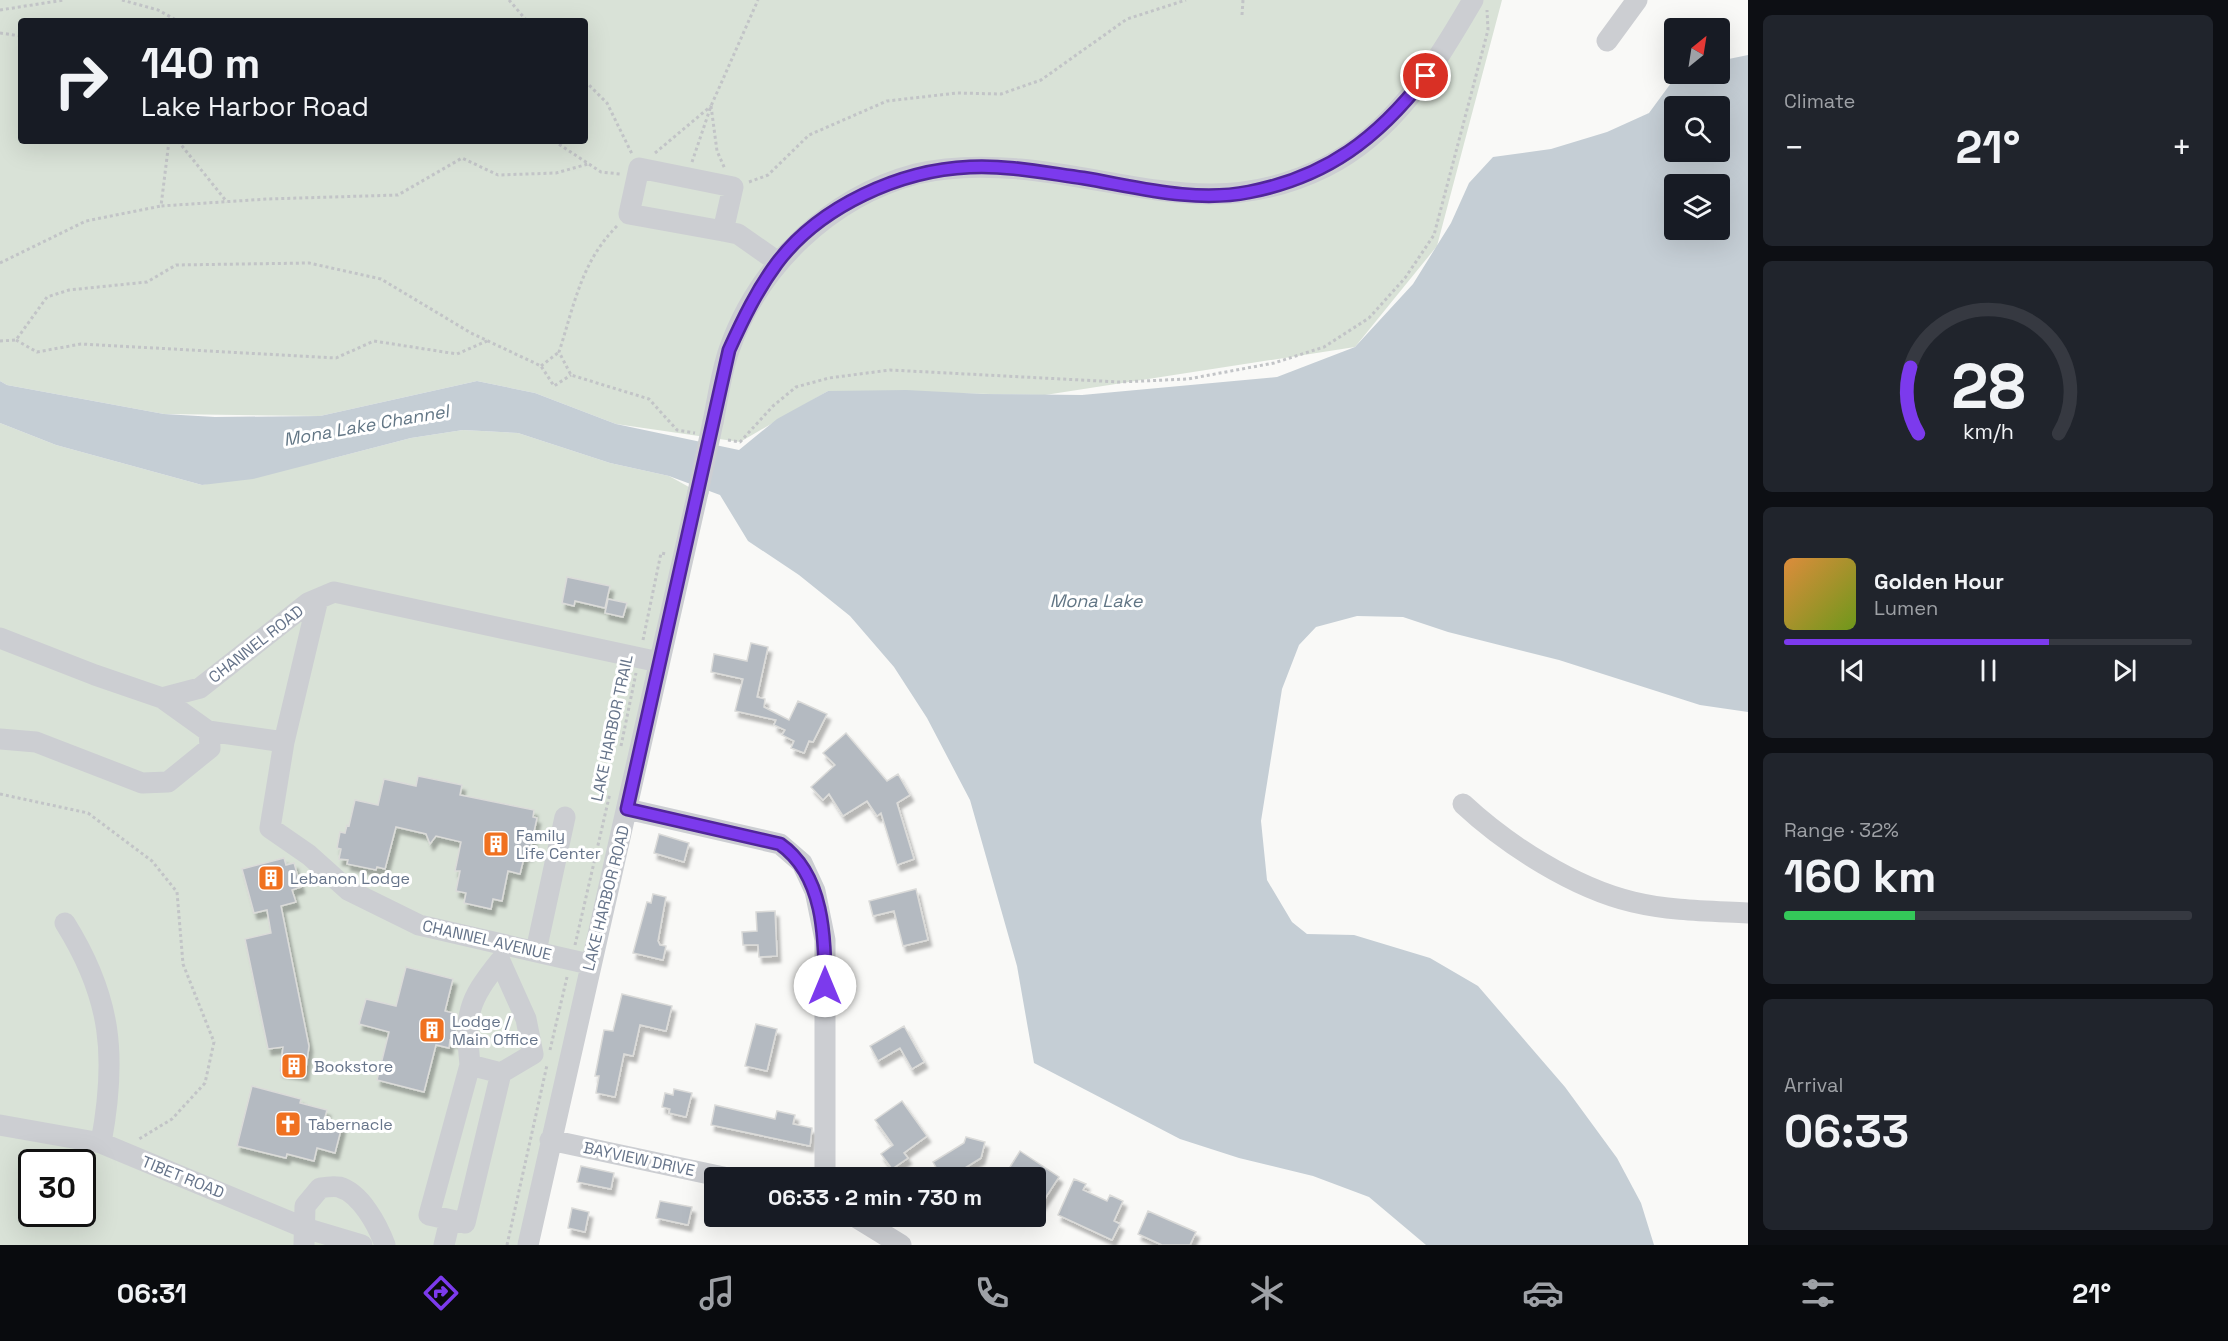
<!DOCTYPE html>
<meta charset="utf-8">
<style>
body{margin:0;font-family:"Space Grotesk",sans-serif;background:#20242c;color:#f1f3f6;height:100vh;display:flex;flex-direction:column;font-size:22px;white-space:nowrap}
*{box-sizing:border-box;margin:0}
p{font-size:20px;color:#9ea1a6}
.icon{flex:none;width:33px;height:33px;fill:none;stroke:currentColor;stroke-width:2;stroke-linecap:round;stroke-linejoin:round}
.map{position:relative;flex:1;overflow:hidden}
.side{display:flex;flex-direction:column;gap:15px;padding:15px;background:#0d0f14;width:480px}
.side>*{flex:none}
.banner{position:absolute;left:18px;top:18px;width:570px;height:126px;border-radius:6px;box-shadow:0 6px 24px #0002;background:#171b24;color:#f1f3f6;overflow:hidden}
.needle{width:39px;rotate:30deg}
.tools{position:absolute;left:1664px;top:18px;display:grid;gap:12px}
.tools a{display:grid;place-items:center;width:66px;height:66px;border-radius:6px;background:#171b24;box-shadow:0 6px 24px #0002;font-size:30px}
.speed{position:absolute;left:18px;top:1149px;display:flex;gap:12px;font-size:30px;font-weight:700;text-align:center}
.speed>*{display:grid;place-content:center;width:78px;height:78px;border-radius:50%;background:#171b24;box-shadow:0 6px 24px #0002;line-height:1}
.speed .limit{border:3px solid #111;border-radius:9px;background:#fff;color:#111}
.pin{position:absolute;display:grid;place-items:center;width:51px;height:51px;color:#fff;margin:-26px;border:3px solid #fff;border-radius:50%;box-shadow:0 2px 6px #0007}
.me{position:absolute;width:66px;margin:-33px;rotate:0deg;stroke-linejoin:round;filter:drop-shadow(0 0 4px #0008)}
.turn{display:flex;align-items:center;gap:21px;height:126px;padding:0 24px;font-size:27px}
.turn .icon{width:78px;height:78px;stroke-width:2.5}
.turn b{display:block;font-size:42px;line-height:51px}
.big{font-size:45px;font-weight:700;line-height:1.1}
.side .card{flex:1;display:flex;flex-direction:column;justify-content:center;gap:9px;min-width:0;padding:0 21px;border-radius:9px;background:#20242c}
.side .dial{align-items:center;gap:0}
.dial svg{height:156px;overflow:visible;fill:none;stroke:#363941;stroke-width:7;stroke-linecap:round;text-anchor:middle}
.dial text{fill:#f1f3f6;stroke:none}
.song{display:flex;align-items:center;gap:18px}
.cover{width:72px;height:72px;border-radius:9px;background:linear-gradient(135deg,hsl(30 70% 55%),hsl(80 70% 35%))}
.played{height:6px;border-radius:3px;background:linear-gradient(90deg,#7c3aed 65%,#363941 65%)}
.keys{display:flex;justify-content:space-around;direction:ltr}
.heat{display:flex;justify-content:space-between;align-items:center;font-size:33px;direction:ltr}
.charge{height:9px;border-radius:4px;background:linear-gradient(90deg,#34c759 32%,#363941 0)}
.trip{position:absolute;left:704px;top:1167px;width:342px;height:60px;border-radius:6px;background:#171b24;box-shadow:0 6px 24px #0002;font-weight:700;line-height:60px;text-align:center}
.menu{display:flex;height:96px;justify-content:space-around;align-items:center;background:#090b0e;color:#9ea1a6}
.menu .icon{width:42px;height:42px}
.menu .selected{color:#7c3aed}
.menu b{font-size:27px;color:#f1f3f6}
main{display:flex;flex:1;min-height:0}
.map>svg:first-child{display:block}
.green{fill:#d9e2d7;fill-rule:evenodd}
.water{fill:#c5ced5;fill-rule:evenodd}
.building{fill:#b4bac1;stroke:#dbdbd9;stroke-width:1.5;filter:url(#shadow)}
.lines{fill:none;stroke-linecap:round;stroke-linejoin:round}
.path{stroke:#c2c4c7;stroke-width:3;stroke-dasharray:3 3;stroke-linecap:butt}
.minor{stroke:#ccced2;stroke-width:21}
.minor-bridge{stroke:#ccced2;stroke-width:21}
.route-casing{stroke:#51269a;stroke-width:15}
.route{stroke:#7c3aed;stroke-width:10}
.labels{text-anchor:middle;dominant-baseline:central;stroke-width:6;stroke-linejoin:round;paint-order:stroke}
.street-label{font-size:16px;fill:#66748a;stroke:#fff}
.poi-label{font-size:16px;fill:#66748a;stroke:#fff;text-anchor:start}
.water-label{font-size:18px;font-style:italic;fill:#627685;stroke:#fff}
</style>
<main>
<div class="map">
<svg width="1748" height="1245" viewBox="0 0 1748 1245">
<defs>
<filter id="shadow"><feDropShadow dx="3.5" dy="6" stdDeviation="1.5" flood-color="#0004"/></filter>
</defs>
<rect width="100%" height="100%" fill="#f9f9f7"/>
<path class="green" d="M 0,0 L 1502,0 L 1437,246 L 1355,347 L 1045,395 L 828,391 L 740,442 L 616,424 L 535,393 L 477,381 L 320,416 L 164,414 L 7,385 L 0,381 ZM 21,21 L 585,21 L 585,141 L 21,141 Z
M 0,423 L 56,445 L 202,485 L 330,459 L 411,438 L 463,430 L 518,433 L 610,463 L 669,476 L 698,492 L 528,1245 L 0,1245 ZM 32,1162 L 82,1162 L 82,1214 L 32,1214 Z"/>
<path class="water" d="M 1748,55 L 1748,712 L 1700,705 L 1559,660 L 1448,632 L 1403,617 L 1357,616 L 1316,627 L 1299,645 L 1282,689 L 1261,821 L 1267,880 L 1292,922 L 1307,934 L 1354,935 L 1430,958 L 1478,986 L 1565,1087 L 1617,1158 L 1641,1203 L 1654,1245 L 1426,1245 L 1369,1197 L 1313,1176 L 1239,1158 L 1180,1139 L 1034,1063 L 1017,966 L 970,800 L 927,718 L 894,667 L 850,616 L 799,575 L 748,541 L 720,495 L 669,476 L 610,463 L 518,433 L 463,430 L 411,438 L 253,479 L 202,485 L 56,445 L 0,423 L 0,381 L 7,385 L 164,414 L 215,417 L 320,416 L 477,381 L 535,393 L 616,424 L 739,450 L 777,419 L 828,391 L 906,390 L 983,394 L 1082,395 L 1277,377 L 1355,347 L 1413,284 L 1451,223 L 1469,183 L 1493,157 L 1551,149 L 1607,132 L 1649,113 L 1674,79 L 1685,74 L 1719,74 L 1719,61 ZM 1674,106 L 1719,106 L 1719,152 L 1674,152 ZM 1674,184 L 1719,184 L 1719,230 L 1674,230 Z"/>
<path class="building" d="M 567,577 L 610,586 L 605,608 L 575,601 L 574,606 L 562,603 Z
M 608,599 L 627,603 L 623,617 L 605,613 Z
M 751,643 L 768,647 L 757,697 L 765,699 L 764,707 L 789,720 L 798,701 L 827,714 L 813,742 L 809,741 L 804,753 L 791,748 L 794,741 L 782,735 L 785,730 L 774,725 L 776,720 L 735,711 L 743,679 L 711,672 L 714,654 L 747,661 Z
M 846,733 L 887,781 L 898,774 L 910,795 L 897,803 L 914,859 L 897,865 L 881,813 L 877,816 L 867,801 L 843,816 L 829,794 L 823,800 L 811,787 L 835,765 L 823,753 Z
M 418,776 L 462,785 L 460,795 L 534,810 L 533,817 L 537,818 L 529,855 L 525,854 L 520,874 L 508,871 L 502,901 L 493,899 L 491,909 L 464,903 L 466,893 L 456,891 L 460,871 L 455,871 L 461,842 L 436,836 L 430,844 L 426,834 L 396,827 L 385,869 L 377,867 L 376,870 L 347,864 L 348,860 L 339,859 L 341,849 L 337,848 L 340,832 L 345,833 L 347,825 L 349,826 L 355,800 L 378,805 L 384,779 L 416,786 Z
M 659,834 L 689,843 L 684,862 L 654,853 Z
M 284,858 L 286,865 L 294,863 L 301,887 L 292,890 L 296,902 L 281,906 L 309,1046 L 305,1075 L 280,1071 L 283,1047 L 268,1049 L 245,939 L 271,933 L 267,910 L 254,913 L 242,869 Z
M 916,889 L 928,940 L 903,946 L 894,911 L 873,916 L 869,901 Z
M 653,894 L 666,897 L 658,941 L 660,945 L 666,946 L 663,960 L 633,953 L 647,902 L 651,903 Z
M 775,911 L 777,956 L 759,957 L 758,945 L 743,945 L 742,932 L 757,931 L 756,912 Z
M 406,967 L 453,979 L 445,1011 L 457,1014 L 456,1042 L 450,1040 L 449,1048 L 436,1045 L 424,1092 L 377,1080 L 389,1032 L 359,1024 L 366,999 L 396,1006 Z
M 622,994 L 672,1006 L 666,1031 L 640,1025 L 633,1056 L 624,1054 L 615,1097 L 596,1093 L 599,1076 L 595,1076 L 604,1030 L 613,1031 Z
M 756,1024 L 777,1029 L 767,1071 L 745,1066 Z
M 904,1026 L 924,1062 L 912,1069 L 900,1048 L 878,1061 L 870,1046 Z
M 252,1086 L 301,1099 L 300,1103 L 327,1110 L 324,1121 L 342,1126 L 335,1153 L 317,1148 L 314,1161 L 287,1154 L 286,1158 L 237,1146 Z
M 674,1089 L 692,1093 L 686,1117 L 669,1113 L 670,1109 L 662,1107 L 665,1093 L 673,1095 Z
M 902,1101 L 927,1136 L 904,1153 L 908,1158 L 892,1169 L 881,1154 L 893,1145 L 875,1120 Z
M 715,1105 L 775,1119 L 777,1111 L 795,1115 L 793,1124 L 812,1128 L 810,1146 L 711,1125 Z
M 966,1137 L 985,1142 L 981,1158 L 949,1178 L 942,1178 L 933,1162 L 964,1143 Z
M 1020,1151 L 1059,1177 L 1035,1214 L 1035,1178 L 1003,1178 Z
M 581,1166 L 614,1173 L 611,1189 L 577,1182 Z
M 1074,1179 L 1086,1184 L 1083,1190 L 1107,1201 L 1110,1195 L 1123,1201 L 1114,1221 L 1120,1224 L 1112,1240 L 1058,1215 Z
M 660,1201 L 692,1207 L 688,1225 L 656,1218 Z
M 572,1208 L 589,1212 L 585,1232 L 568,1228 Z
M 1148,1211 L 1196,1232 L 1190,1245 L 1162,1245 L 1138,1234 Z"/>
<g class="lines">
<path class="path" d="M 122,0 L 158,10 L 178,21
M 509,0 L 527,21
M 0,10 L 64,0
M 1242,15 L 1243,0
M 0,33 L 21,36
M 585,81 L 607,103 L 632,154
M 711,106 L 717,151 L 725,169
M 169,141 L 161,206 L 267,199 L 398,195 L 462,158 L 498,175 L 556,173 L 588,164
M 178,141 L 227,202
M 554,141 L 601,172 L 620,174
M 655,153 L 711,106
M 692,162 L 711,106 L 758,0
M 749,182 L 768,175 L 809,135 L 887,101 L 957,93 L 1001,94 L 1041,80 L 1127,19 L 1186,0
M 617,226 C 581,262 574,306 559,352 L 571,375 L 649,399 L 677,430 L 695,433
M 0,263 L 86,221 L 161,206
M 16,340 L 37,352 L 81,344 L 336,358 L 374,341 L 457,354 L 487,341
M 0,341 L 16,340 L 47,297 L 69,290 L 147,282 L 176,265 L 309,263 L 381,279 L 471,333 L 541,366 L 554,386 L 571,375
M 541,366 L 559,352
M 728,440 L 740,442 L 773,406 L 796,387 L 829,378 L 890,370 L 1119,382 L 1188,379 L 1274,363 L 1324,347 L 1369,318 L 1405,278 L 1434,235 L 1488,30 L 1487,10
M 643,640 L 661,553 L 667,554
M 621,746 L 636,673
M 0,794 L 88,813 L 152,861 L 177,892 L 183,964 L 214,1042 L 205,1083 L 172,1119 L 139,1139
M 575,945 L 610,793
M 550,1050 L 567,977
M 507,1245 L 547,1065"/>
<path class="minor" d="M 1607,41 L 1637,0
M 723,231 L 733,187 L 639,168 L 629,214 L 723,231 L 738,234 L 778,262
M 713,422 C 718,398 721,373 729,350 C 758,266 830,197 916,174 C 949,166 986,166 1020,169 C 1129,179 1216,221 1325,167 C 1394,133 1435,65 1473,0
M 0,638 L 95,675 L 162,698 L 200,688 L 308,603 L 334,592 L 659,662
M 162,698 L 208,731 L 284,742 L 318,599
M 0,739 L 36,742 L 142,783 L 168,782 L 210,748 L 209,731
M 284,742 L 270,828 L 309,855 L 348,890 L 419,925 L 589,964
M 1463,804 C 1507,845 1574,888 1633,902 C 1671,911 1709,911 1748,913
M 627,809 L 780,844 L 802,863 L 815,891 L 825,940 L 825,1178
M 65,923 C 112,998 117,1057 101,1143
M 536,951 L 565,817
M 470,1065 L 429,1215 L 465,1223 L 501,1073 L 533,1054 L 526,1019 L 500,961 C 467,1002 465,1014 470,1065 L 501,1073
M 0,1125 L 101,1143 L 305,1228 L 362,1245
M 550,1140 L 728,1178
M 854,1216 L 901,1245
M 304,1245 L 305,1206 L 320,1188 C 326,1187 333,1186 339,1187 C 361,1193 378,1226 385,1245
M 444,1245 L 450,1220
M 528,1245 L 698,492"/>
<path class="minor-bridge" d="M 698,492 L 713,422"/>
</g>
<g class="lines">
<defs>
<path id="route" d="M 825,986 C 825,937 824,875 780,844 L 627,809 L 729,350 C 743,319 757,290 777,263 C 820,206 900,170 970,167 C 1007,165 1046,173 1083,178 C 1137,187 1194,203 1249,192 C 1327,177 1378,138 1426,76"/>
</defs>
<use href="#route" class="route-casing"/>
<use href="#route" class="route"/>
</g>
<defs>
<symbol id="building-square" viewBox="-11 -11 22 22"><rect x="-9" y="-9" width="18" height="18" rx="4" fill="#f07120" stroke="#fff"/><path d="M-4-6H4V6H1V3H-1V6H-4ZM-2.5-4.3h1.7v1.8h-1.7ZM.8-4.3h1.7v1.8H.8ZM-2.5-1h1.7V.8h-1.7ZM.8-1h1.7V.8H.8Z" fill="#fff"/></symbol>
<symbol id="church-square" viewBox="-11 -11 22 22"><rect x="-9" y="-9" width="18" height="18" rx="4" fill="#f07120" stroke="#fff"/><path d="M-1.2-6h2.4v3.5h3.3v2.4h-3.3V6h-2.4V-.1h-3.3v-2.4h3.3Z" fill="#fff"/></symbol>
</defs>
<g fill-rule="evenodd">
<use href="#building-square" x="481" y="829" width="30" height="30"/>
<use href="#building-square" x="256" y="863" width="30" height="30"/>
<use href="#building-square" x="417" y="1015" width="30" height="30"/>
<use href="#building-square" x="279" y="1051" width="30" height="30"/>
<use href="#church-square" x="273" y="1109" width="30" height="30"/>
</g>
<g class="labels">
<g class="street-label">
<text transform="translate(256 644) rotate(-38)">CHANNEL ROAD</text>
<text transform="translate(612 728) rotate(-78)">LAKE HARBOR TRAIL</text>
<text transform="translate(606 898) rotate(-76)">LAKE HARBOR ROAD</text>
<text transform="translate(487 940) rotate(13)">CHANNEL AVENUE</text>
<text transform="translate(639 1159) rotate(12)">BAYVIEW DRIVE</text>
<text transform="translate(183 1177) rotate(22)">TIBET ROAD</text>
</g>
<g class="poi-label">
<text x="516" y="835">Family<tspan x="516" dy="18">Life Center</tspan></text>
<text x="290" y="878">Lebanon Lodge</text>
<text x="452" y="1021">Lodge /<tspan x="452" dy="18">Main Office</tspan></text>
<text x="314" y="1066">Bookstore</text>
<text x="308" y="1124">Tabernacle</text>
</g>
<g class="water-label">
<text transform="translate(366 425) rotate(-10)">Mona Lake Channel</text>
<text x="1096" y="600">Mona Lake</text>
</g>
</g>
</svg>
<div class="tools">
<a><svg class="needle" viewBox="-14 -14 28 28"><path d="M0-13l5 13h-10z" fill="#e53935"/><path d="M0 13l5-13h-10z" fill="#9ea1a6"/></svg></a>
<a><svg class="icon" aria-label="search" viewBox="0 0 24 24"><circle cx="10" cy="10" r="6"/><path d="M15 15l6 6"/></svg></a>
<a><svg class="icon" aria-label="layers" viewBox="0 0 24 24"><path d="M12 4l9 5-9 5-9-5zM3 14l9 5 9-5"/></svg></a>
</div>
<div class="speed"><div class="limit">30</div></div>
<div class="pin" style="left:1426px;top:76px;background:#d93025"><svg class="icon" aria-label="arrive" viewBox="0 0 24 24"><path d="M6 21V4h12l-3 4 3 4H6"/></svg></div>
<svg class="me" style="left:825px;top:986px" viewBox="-20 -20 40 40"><circle r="19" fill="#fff"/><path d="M0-13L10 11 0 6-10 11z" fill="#7c3aed"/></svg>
<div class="trip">06:33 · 2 min · 730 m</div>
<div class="banner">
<div class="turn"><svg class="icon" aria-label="right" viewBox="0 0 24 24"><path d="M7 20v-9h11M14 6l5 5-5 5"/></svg><div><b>140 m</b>Lake Harbor Road</div></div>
</div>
</div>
<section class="side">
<div class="card"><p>Climate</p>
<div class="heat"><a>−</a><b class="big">21°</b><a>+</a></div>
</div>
<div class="card dial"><svg viewBox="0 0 100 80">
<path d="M14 69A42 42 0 1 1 86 69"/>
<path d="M14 69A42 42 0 0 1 10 35" stroke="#7c3aed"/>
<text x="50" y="56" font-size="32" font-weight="700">28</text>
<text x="50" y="72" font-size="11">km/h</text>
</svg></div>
<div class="card">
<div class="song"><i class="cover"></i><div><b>Golden Hour</b><p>Lumen</p></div></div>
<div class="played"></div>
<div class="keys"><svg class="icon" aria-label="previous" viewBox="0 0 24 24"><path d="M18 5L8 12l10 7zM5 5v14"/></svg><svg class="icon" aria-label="pause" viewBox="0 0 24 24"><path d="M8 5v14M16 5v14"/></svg><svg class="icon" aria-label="next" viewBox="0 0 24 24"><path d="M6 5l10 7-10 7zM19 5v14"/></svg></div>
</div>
<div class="card"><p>Range · 32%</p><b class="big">160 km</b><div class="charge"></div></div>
<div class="card"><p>Arrival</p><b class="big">06:33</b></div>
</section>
</main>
<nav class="menu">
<b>06:31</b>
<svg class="icon selected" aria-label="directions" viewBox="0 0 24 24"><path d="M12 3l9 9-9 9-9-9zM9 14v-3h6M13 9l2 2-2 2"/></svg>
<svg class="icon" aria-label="music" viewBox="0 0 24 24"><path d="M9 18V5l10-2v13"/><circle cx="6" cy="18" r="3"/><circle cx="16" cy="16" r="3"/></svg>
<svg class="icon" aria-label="phone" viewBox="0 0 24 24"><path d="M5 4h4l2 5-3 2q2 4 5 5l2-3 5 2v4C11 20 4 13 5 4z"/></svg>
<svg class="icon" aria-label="climate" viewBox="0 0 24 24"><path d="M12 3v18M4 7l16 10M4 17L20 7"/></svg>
<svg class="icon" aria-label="car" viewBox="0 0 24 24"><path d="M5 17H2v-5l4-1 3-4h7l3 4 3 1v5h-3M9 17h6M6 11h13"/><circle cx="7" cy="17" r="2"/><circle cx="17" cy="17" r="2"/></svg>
<svg class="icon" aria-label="filters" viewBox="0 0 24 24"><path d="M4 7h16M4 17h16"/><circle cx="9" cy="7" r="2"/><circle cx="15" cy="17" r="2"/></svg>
<b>21°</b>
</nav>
